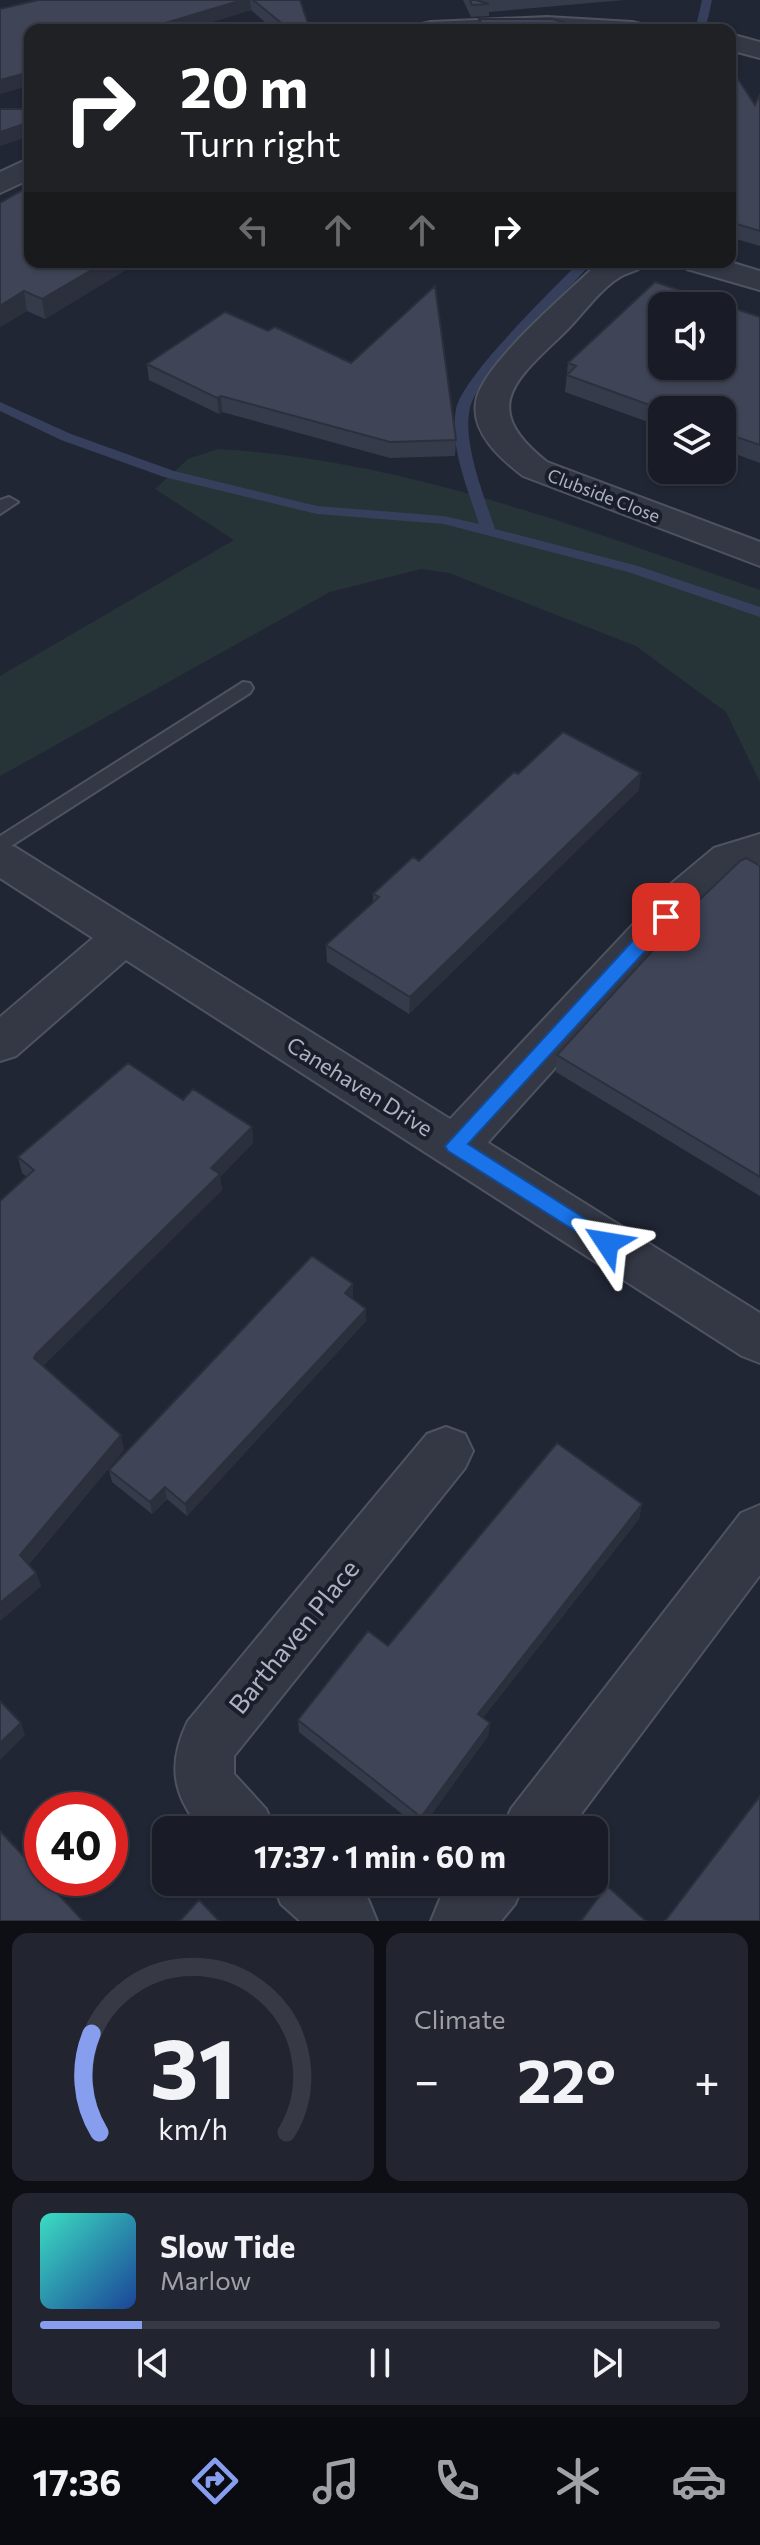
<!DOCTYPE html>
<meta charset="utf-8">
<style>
body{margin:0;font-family:Commissioner,sans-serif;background:#22252f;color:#f1f3f6;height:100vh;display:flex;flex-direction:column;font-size:30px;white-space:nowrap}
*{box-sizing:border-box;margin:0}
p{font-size:26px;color:#9fa1a7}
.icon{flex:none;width:44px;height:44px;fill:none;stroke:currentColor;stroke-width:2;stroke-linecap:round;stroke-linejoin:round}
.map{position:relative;height:1921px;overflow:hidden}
.drawer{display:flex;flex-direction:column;gap:12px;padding:12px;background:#0e0f15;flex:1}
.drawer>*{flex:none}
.top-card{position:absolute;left:24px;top:24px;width:712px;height:244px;border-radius:16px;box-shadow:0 2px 6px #0004,0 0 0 2px #373a44;background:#202124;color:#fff;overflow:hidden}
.tools{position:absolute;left:648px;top:292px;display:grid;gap:16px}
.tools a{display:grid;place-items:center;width:88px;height:88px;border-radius:16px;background:#191c27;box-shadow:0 2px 6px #0004,0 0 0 2px #373a44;font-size:40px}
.speed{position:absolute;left:24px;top:1792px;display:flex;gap:16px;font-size:40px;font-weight:700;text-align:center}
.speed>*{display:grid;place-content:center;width:104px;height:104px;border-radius:50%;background:#191c27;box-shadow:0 2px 6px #0004,0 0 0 2px #373a44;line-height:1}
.speed .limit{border:12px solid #d22;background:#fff;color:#111}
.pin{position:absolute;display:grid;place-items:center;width:68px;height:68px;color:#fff;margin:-34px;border-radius:16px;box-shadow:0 4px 12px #0006}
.me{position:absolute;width:88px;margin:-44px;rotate:303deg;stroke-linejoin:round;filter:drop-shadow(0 0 6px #0008)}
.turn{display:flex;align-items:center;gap:28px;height:168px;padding:0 24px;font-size:36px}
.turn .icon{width:104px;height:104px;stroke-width:2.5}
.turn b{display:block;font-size:56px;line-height:68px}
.lanes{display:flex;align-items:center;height:76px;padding:0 24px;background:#0003;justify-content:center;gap:40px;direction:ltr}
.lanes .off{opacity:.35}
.big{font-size:60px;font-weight:700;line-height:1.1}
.drawer .widget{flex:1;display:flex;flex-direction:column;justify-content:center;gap:12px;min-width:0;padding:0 28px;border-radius:16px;background:#22252f}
.drawer .dial{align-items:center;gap:0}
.dial svg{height:208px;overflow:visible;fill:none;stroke:#373a44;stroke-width:7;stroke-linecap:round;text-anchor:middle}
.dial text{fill:#f1f3f6;stroke:none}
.song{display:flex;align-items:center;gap:24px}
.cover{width:96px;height:96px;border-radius:12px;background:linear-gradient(135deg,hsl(170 70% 55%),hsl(220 70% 35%))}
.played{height:8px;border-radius:4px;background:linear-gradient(90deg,#879eef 15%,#373a44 15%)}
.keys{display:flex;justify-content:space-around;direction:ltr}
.heat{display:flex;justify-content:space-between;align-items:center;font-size:44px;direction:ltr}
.drawer .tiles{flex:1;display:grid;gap:12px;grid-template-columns:1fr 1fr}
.widget:last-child{grid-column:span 2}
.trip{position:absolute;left:152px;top:1816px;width:456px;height:80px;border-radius:16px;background:#191c27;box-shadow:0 2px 6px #0004,0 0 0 2px #373a44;font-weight:700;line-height:80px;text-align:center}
.tabs{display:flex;height:128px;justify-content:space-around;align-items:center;background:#0a0b10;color:#9fa1a7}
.tabs .icon{width:56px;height:56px}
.tabs .active{color:#879eef}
.tabs b{font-size:36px;color:#f1f3f6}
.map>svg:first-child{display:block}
.green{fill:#263438}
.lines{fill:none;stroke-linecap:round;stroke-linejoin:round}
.stream{fill:#363f5b;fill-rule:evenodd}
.service-casing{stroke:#4f5360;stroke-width:4}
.minor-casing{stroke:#4f5360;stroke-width:4}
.tertiary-casing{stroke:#4f5360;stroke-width:4}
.service{fill:#343845;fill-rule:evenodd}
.minor{fill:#343845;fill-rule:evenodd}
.tertiary{fill:#343845;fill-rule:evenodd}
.wall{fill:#363b4b}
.shaded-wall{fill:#2c303d}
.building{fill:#3f4557;stroke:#2c303d;stroke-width:2;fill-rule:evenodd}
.route{fill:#1a73e8;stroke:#114b97;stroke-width:2}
.labels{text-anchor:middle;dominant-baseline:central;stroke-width:8;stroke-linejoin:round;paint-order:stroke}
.far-street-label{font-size:18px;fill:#aeb3c2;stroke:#1a1e2a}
.street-label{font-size:22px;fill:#aeb3c2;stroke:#1a1e2a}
.near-street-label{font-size:26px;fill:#aeb3c2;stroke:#1a1e2a}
</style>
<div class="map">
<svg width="760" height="1921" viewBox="0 0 760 1921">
<rect width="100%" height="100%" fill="#212634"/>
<path class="green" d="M 218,449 C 406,460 583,529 760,590 L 760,782 L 726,712 L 636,646 L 449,573 L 421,569 L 330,592 L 0,776 L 0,676 L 234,540 L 155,489 L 188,459 Z"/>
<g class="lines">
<path class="stream" d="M 702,0 L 712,0 L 707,22 L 702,25 L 697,22 Z
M 579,262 L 592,262 C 564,297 479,370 470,408 C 462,442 484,496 495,529 L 638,566 L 760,607 L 760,617 L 628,572 L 444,524 L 317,514 L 164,477 L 61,440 L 0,411 L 0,402 L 71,434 L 174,471 L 317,506 L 444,516 L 479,524 C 468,489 449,447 456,409 C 463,375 552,291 579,262 Z"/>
<defs>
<path id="service" d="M 9,497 L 18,502 L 0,514 L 0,500 Z
M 243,682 L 250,683 L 253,688 L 250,693 L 0,853 L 0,836 Z"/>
<path id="minor" d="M 547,17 L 632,22 L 641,24 L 645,30 L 418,30 L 422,24 L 431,22 Z
M 730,34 L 760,42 L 760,58 L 730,50 Z
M 30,158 L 30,179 L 0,193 L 0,172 Z
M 603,262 L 646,262 C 639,272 630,271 620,277 C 600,289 583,314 567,330 C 518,378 476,406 547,462 L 760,542 L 760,566 L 523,476 C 501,459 471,433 476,402 C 481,365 568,293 597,264 Z
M 683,262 L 730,262 L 760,271 L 760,290 L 687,269 Z
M 760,834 L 760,864 L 735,876 L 702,905 L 472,1160 L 455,1165 L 438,1160 L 431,1146 L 438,1132 L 672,883 L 714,848 Z
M 446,1427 L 465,1434 L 473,1451 L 465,1468 L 234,1756 L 234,1774 L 266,1809 L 275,1830 L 202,1830 C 171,1794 168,1762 188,1721 L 427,1434 Z
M 760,1505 L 760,1575 L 569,1830 L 502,1830 L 511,1809 L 741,1513 Z
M 272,1882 L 349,1882 L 368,1899 L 377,1921 L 300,1921 L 281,1904 Z
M 454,1882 L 524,1882 L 515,1904 L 501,1921 L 431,1921 L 440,1899 Z"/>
<path id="tertiary" d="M 0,843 L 15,847 L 760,1313 L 760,1363 L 742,1356 L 126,960 L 16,1056 L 0,1061 L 0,1017 L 93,938 L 0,878 Z"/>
</defs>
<use href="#service" class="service-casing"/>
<use href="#minor" class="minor-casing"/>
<use href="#tertiary" class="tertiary-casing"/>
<use href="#service" class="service"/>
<use href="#minor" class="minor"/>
<use href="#tertiary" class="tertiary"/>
</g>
<path class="wall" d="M 38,0 L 300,0 L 310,30 L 274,30 L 251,10 L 186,30 L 30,30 L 30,85 L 0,94 L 0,9 Z
M 463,0 L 624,0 L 489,12 L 489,16 L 471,17 Z
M 479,19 L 594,30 L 479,30 Z
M 730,67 L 755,105 L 760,94 L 760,246 L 730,237 Z
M 30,262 L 139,262 L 45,319 L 27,311 L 0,327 Z
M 760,317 L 760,463 L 722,449 L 722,410 L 662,410 L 662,427 L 565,392 L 568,363 Z
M 147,364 L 456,440 L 455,456 L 390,458 L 222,412 L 219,414 L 149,380 Z
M 518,774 L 639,790 L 409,1014 L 327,962 L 326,945 L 373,903 L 373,894 L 419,861 Z
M 760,866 L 760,1196 L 556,1072 L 557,1055 Z
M 183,1100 L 252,1127 L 253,1143 L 220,1177 L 222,1190 L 43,1366 L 124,1450 L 29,1564 L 36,1573 L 41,1586 L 0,1621 L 27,1177 L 22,1173 L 18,1157 Z
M 353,1284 L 353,1297 L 352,1298 L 366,1321 L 187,1516 L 167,1499 L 152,1514 L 112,1482 L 109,1470 Z
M 642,1504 L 639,1519 L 483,1718 L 490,1723 L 488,1736 L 421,1829 L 299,1732 L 298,1720 L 388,1646 Z"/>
<path class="shaded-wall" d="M 242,0 L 250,0 L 251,10 L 186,30 L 142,30 Z
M 30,72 L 30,85 L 0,94 L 0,80 Z
M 30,122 L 30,136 L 0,146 L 0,132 Z
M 105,262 L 139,262 L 45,319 L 42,299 Z
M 24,291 L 27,311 L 0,327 L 0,306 Z
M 221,396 L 222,412 L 219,414 L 217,398 Z
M 641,773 L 639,790 L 409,1014 L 410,997 Z
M 252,1127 L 253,1143 L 220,1177 L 222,1190 L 40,1369 L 34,1358 L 36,1354 L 211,1168 Z
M 353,1284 L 353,1297 L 345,1306 L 345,1293 Z
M 366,1309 L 366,1321 L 187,1516 L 185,1504 Z
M 121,1435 L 124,1450 L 25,1568 L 20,1555 Z
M 165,1487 L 167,1499 L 152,1514 L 150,1502 Z
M 642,1504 L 639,1519 L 476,1727 L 478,1714 Z
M 36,1573 L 41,1586 L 0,1621 L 0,1603 Z
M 21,1723 L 25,1735 L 0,1760 L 0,1743 Z
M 490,1723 L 488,1736 L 421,1829 L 421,1817 Z"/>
<path class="building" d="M 38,0 L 242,0 L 142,30 L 30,30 L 30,72 L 0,80 L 0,9 Z
M 253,0 L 300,0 L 310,30 L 290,30 Z
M 470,0 L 482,0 L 476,0 L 489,4 L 472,5 Z
M 479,19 L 552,19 L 594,30 L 484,30 Z
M 730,67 L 755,105 L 760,94 L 760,231 L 730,222 Z
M 0,109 L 30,109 L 30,122 L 0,132 Z
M 30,186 L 30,262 L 105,262 L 42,299 L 24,291 L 0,306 L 0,203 Z
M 655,282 L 760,317 L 760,445 L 722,432 L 722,410 L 663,410 L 567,375 L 576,366 L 568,363 ZM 662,306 L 722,306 L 722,366 L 662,366 Z
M 435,286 L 456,440 L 390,442 L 221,396 L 217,398 L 147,364 L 225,312 L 268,331 L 275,327 L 351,363 Z
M 563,732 L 641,773 L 410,997 L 326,945 L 379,897 L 373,894 L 413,857 L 419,861 L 514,772 L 518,774 Z
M 746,858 L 760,866 L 760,1177 L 557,1055 L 696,903 L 740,861 Z
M 128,1063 L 183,1100 L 193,1089 L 252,1127 L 211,1168 L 220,1174 L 36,1354 L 34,1358 L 121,1435 L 20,1555 L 36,1573 L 0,1603 L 0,1201 L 34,1170 L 18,1157 Z
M 312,1256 L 353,1284 L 345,1293 L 366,1309 L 185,1504 L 165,1487 L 150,1502 L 109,1470 Z
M 557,1443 L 642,1504 L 478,1714 L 490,1723 L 421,1817 L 298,1720 L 368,1631 L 388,1646 Z
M 0,1701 L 21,1723 L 0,1743 Z
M 760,1796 L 760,1921 L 665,1921 Z
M 0,1831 L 42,1876 L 42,1878 L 43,1878 L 83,1921 L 0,1921 Z
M 607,1886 L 646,1921 L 581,1921 Z
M 199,1900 L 219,1921 L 180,1921 Z"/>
<path class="route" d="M 666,910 L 672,912 L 675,917 L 672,922 L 468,1144 L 614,1237 L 617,1243 L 614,1249 L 607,1251 L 448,1151 L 445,1146 L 659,912 Z"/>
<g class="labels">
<g class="far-street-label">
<text transform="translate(604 495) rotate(21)">Clubside Close</text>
</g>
<g class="street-label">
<text transform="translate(360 1086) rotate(32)">Canehaven Drive</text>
</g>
<g class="near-street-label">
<text transform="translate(293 1636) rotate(-51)">Barthaven Place</text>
</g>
</g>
</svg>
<div class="tools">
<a><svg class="icon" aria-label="sound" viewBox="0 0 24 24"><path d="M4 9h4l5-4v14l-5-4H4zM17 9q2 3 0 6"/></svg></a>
<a><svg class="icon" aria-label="layers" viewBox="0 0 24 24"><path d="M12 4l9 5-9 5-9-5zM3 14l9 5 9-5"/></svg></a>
</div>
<div class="speed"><div class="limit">40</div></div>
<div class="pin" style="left:666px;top:917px;background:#d93025"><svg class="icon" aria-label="arrive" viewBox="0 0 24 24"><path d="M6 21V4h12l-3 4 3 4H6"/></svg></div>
<svg class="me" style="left:607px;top:1243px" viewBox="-20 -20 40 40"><path d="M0-17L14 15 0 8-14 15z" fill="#1a73e8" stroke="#fff" stroke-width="4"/></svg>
<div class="trip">17:37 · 1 min · 60 m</div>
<div class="top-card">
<div class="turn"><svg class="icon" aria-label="right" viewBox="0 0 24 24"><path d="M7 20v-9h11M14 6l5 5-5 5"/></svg><div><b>20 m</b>Turn right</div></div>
<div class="lanes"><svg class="icon off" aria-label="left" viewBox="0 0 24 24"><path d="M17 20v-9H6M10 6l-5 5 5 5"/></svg><svg class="icon off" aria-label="ahead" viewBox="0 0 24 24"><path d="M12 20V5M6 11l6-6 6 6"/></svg><svg class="icon off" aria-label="ahead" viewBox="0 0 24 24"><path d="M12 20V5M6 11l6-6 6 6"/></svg><svg class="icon" aria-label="right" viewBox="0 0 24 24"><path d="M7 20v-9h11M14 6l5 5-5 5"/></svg></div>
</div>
</div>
<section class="drawer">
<div class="tiles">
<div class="widget dial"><svg viewBox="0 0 100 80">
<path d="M14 69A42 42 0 1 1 86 69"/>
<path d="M14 69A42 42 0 0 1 11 31" stroke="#879eef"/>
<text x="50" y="56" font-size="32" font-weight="700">31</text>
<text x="50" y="72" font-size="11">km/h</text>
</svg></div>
<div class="widget"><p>Climate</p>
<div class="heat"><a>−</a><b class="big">22°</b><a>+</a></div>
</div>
<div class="widget">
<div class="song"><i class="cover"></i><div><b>Slow Tide</b><p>Marlow</p></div></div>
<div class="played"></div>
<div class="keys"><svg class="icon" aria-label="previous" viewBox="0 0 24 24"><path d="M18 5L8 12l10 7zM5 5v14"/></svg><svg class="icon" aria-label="pause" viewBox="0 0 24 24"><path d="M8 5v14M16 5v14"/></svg><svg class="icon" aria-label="next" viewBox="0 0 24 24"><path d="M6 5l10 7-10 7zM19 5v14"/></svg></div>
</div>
</div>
</section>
<nav class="tabs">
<b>17:36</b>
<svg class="icon active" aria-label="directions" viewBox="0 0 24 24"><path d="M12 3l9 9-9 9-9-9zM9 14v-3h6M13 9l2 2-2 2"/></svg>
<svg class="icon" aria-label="music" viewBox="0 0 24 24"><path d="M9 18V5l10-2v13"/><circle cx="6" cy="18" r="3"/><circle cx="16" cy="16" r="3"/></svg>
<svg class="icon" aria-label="phone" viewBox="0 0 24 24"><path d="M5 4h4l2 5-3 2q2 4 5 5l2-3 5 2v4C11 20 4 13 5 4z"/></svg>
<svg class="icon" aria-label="climate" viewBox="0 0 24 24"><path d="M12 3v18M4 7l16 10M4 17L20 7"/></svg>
<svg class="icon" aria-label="car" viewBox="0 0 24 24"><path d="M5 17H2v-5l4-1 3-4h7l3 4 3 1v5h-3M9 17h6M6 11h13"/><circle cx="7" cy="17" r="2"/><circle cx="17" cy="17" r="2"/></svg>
</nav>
